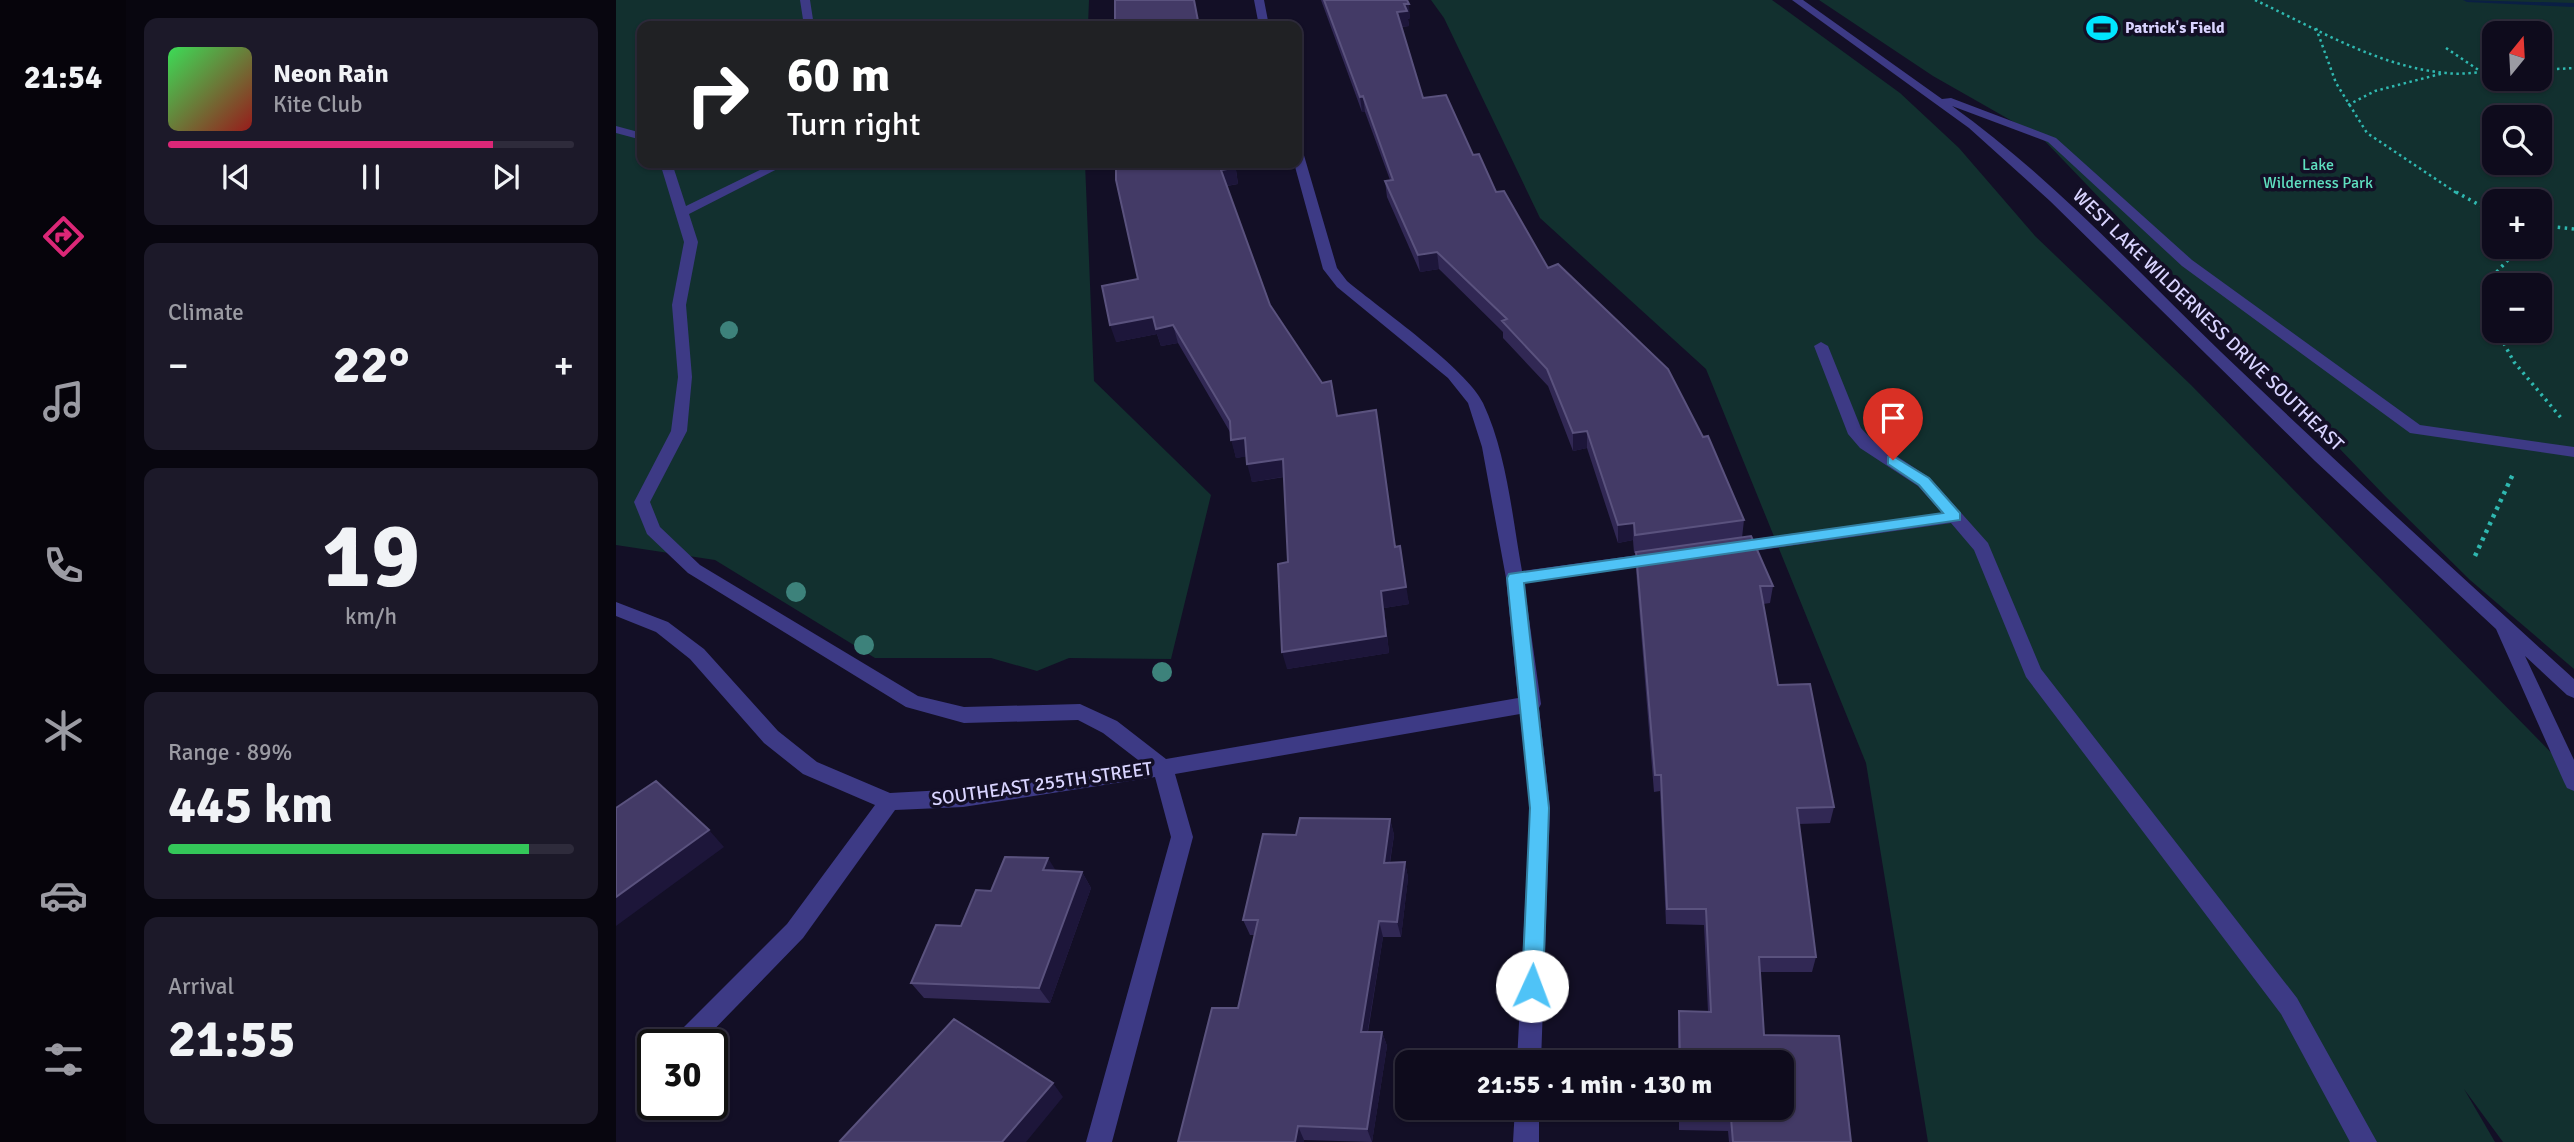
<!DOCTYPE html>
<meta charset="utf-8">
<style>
body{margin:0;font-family:Signika,sans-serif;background:#1c1929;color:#f1f3f6;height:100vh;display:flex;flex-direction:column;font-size:26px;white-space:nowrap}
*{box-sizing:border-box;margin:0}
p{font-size:23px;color:#9b9ba3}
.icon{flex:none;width:38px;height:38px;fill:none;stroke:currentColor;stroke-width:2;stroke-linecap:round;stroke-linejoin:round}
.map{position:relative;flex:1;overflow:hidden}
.drawer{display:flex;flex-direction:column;gap:18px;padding:18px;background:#08060f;width:490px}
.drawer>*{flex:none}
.guide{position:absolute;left:21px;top:21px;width:665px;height:147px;border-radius:14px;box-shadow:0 2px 5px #0004,0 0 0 2px #2e2b3b;background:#202124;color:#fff;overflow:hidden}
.needle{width:46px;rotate:18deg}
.fabs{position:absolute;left:1866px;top:21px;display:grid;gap:14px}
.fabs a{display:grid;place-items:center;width:70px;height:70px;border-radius:14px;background:#0e0b1c;box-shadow:0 2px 5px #0004,0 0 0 2px #2e2b3b;font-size:35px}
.speed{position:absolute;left:21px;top:1029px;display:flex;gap:14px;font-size:35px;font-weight:700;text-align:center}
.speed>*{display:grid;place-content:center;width:91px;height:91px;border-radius:50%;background:#0e0b1c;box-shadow:0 2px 5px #0004,0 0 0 2px #2e2b3b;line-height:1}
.speed .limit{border:4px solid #111;border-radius:10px;background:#fff;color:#111}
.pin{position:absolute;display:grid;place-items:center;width:60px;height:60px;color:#fff;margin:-72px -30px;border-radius:50% 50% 50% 0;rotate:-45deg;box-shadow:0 0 7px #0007}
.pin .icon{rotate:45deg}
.me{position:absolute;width:77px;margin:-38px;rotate:2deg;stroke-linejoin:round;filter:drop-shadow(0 0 5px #0008)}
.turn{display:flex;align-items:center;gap:24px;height:147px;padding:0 35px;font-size:32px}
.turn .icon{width:91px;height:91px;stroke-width:2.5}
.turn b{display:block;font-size:49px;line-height:60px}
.big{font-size:52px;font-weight:800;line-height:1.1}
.drawer .widget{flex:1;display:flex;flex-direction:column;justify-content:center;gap:10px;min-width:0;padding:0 24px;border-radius:14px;background:#1c1929}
.drawer .dial{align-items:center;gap:0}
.dial b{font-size:91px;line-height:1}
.song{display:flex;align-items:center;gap:21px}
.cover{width:84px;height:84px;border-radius:10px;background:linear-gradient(135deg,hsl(130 70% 55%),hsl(0 70% 35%))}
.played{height:7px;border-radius:4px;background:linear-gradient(90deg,#db2777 80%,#2e2b3b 80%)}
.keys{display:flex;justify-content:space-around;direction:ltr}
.heat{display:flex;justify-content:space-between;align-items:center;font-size:38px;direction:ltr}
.charge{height:10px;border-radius:5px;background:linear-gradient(90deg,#34c759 89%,#2e2b3b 0)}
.trip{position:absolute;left:779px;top:1050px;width:399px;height:70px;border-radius:14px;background:#0e0b1c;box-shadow:0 2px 5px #0004,0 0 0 2px #2e2b3b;font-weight:800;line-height:70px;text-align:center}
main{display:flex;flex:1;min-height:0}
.menu{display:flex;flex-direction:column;width:126px;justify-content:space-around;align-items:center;background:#06040b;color:#9b9ba3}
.menu .icon{width:49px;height:49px}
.menu .active{color:#db2777}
.menu b{font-size:32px;color:#f1f3f6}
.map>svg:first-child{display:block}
.green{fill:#12302f;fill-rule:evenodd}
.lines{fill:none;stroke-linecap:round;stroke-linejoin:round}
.stream{fill:#0a1f44;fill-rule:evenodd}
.path-far2{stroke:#2fb8b0;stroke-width:2.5;stroke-dasharray:2.5 3.5;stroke-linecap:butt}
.path-far1{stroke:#2fb8b0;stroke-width:3.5;stroke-dasharray:2.5 4.5;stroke-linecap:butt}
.path{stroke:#2fb8b0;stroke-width:4.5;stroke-dasharray:3.5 5;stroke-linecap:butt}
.minor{fill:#3d3a85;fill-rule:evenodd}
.tree{fill:#3d827b}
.wall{fill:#312854}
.shaded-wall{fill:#1d163a}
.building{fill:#433a66;stroke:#5a527e;stroke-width:2}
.route{fill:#4fc3f7;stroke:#337fa1;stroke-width:2}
.labels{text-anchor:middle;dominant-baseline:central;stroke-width:7;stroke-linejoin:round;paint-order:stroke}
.far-poi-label{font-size:16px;font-weight:bold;fill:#d9d4ff;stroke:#130f26;text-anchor:start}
.far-park-label{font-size:16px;fill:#5fe0c0;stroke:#130f26}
.street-label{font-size:19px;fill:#d9d4ff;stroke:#130f26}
</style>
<main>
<nav class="menu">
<b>21:54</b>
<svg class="icon active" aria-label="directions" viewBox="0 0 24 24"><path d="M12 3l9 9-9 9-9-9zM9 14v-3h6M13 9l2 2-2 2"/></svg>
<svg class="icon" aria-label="music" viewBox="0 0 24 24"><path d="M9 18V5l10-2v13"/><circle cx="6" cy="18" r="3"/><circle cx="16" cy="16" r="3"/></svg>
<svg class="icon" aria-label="phone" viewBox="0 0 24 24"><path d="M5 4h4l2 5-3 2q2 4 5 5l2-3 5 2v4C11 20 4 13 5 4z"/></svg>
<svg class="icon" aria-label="climate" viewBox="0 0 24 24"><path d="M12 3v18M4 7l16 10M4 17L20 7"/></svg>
<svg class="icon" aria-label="car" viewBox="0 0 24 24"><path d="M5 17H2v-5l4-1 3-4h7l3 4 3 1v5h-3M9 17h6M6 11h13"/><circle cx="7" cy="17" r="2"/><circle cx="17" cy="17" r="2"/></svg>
<svg class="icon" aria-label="filters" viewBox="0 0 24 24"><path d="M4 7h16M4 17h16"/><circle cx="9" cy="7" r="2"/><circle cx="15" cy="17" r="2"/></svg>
</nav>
<section class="drawer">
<div class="widget">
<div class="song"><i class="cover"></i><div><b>Neon Rain</b><p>Kite Club</p></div></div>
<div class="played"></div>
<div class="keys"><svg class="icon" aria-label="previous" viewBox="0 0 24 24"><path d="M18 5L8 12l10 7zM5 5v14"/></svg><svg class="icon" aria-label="pause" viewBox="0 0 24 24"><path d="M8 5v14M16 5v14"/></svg><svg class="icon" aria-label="next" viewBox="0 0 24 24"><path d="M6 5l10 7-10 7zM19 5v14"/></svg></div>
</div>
<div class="widget"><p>Climate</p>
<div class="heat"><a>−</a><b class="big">22°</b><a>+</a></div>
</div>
<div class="widget dial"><b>19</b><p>km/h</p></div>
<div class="widget"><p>Range · 89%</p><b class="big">445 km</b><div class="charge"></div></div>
<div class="widget"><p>Arrival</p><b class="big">21:55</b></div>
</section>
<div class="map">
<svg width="1958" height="1142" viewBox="0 0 1958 1142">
<rect width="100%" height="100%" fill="#130f26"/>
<path class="green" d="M 0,0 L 473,0 L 472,26 L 26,26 L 26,163 L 469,163 L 478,381 L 595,495 L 555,659 L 453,658 L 421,671 L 375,658 L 259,658 L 99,560 L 0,545 Z
M 815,0 L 1156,0 L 1284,93 L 1343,148 L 1419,236 L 1575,385 L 1958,776 L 1958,1142 L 1887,1142 L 1848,1089 L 1879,1142 L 1312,1142 L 1250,763 L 1090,369 L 924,218 L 828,18 Z
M 1203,0 L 1958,0 L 1958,669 L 1854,580 L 1769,496 L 1426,138 L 1317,76 ZM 1878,33 L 1923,33 L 1923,79 L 1878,79 ZM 1878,117 L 1923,117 L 1923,163 L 1878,163 ZM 1878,201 L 1923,201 L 1923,247 L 1878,247 ZM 1878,285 L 1923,285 L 1923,331 L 1878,331 Z"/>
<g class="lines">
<path class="stream" d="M 1847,0 L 1958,3 L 1958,7 L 1851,2 Z"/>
<path class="path-far2" d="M 1639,0 C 1699,28 1763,67 1830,73 C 1846,75 1862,72 1878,71
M 1700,28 L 1720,83 L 1751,133 L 1842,194
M 1830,48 L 1864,71
M 1923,70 L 1958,68
M 1732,105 L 1759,91 L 1828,73"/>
<path class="path-far1" d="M 1840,192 L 1878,213
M 1923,232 L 1930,226 L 1958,229
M 1878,319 L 1876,277 L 1904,247
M 1881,331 L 1898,362 L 1946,419"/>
<path class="path" d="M 1859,556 L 1897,474"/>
<path class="minor" d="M 184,0 L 194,0 L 198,26 L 188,26 Z
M 638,0 L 648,0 L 653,26 L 643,26 Z
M 1176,0 L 1187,0 L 1326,99 L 1335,98 L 1440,138 L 1576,260 L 1804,425 L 1958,447 L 1958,457 L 1794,433 L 1566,266 L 1432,142 L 1336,106 C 1434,176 1518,268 1605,352 C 1721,463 1839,571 1958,679 L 1958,698 L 1951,695 L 1909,656 L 1958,760 L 1958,791 L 1951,788 L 1948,782 L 1880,629 L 1699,461 L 1434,201 L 1353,128 Z
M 0,126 L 26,133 L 26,140 L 0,133 Z
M 681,149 L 687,152 L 721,268 L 731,281 C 763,308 851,369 867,403 C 891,454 896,516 906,571 L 1044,552 L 1053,558 L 1044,564 L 908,583 L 925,704 L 923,708 L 934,808 L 925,1062 L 901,1062 L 914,808 L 904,714 L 559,774 L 577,837 L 496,1142 L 470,1142 L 555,837 L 539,777 L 347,807 L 279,810 L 187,938 L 83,1045 L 55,1045 L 59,1036 L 171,924 L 259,805 L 187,774 L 148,743 L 74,659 L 40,632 L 0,616 L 0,602 L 52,622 L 88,649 L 162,731 L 201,762 L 274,793 L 347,789 L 526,763 L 487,733 L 462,720 L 348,723 L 290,707 L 72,573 L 31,534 L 18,502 L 55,431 L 62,377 L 56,305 L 68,242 L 44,163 L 56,163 L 70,206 L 158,163 L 173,163 L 73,214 L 82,242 L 70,305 L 76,377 L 71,431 L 34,502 L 44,527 L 84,565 L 302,696 L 348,707 L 464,704 L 501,721 L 550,759 L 902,698 L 890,578 L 866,447 L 852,403 L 832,378 L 721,287 L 707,269 L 678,163 L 681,163 Z
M 1205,342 L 1212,346 L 1245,428 L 1256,440 L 1314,478 L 1372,543 L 1425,669 L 1681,998 L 1761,1142 L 1734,1142 L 1665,1014 L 1410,677 L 1358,550 L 1335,523 L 1117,554 L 1111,552 L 1108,548 L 1117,542 L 1326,513 L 1302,486 L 1244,448 L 1232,434 L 1198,346 Z
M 899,1108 L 923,1108 L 923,1142 L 897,1142 Z"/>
</g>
<g class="tree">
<circle cx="113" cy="330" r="9"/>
<circle cx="180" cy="592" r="10"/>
<circle cx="248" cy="645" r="10"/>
<circle cx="546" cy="672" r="10"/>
</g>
<path class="wall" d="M 705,0 L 791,0 L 794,18 L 792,19 L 793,26 L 785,27 L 807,98 L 857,155 L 880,192 L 932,268 L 1128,520 L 1126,538 L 1157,586 L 1154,603 L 1147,604 L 1162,685 L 1218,807 L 1214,823 L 1183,824 L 1200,957 L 1196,972 L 1144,972 L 1148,1035 L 1235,1142 L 1113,1142 L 1112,1131 L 1063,1130 L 1063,1108 L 1166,1108 L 1166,1062 L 1062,1062 L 1062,1026 L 1063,1011 L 1092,1012 L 1088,925 L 1050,924 L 1044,791 L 1038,792 L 1020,570 L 1020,553 L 1018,553 L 1017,540 L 1002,543 L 971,448 L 957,451 L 932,386 L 887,338 L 887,332 L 823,269 L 804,272 L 771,197 L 769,181 L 774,180 L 749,112 L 746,112 Z
M 500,163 L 619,163 L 622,184 L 611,186 L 654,305 L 721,416 L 780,547 L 793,604 L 768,608 L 773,653 L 671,669 L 672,562 L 668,477 L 636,482 L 631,456 L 620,458 L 614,432 L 562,343 L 545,346 L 541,334 L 500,342 L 522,279 Z
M 774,819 L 778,835 L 774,863 L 789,862 L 792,878 L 785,937 L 767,937 L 752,1032 L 766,1032 L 771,1046 L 756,1142 L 688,1140 L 688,1142 L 562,1142 L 622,1008 L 639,935 L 634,935 L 627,920 L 680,835 Z
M 439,870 L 466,872 L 475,888 L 434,1003 L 308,998 L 295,983 L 345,926 Z"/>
<path class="shaded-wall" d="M 788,4 L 793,4 L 794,18 L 792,19 L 793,26 L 783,27 L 781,12 Z
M 747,96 L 749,112 L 746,112 L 744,97 Z
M 618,163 L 619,163 L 622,184 L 609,186 L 605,170 Z
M 821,252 L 823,269 L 804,272 L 802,255 Z
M 537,317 L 557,325 L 562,343 L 545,346 L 541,334 L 500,342 L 494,325 Z
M 971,431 L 971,448 L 957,451 L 957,433 Z
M 629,438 L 634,456 L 620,458 L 615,440 Z
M 667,459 L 672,476 L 636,482 L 631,464 Z
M 1018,523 L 1017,540 L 1002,543 L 1002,525 Z
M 784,546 L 793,604 L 768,608 L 773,653 L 671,669 L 666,652 L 765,591 Z
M 774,819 L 778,835 L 771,879 L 768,863 Z
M 93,830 L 108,847 L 0,926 L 0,897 Z
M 432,858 L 442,874 L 427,870 Z
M 789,862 L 792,878 L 785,937 L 781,922 Z
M 466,872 L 475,888 L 434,1003 L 423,988 Z
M 763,921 L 767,937 L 749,1047 L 745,1032 Z
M 766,1032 L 771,1046 L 756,1142 L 751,1129 Z
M 437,1083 L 447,1097 L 410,1142 L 386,1142 Z
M 682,1126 L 688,1140 L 688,1142 L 679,1142 Z"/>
<path class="building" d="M 499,0 L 578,0 L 583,26 L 499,26 Z
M 708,0 L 791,0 L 793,4 L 788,4 L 791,11 L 781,12 L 807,98 L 830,95 L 857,155 L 863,154 L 880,192 L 888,191 L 932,268 L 942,264 L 1052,369 L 1087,437 L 1092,436 L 1128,520 L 1019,535 L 1018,523 L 1002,525 L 971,431 L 957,433 L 931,369 L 886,321 L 891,319 L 821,252 L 802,255 L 769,181 L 777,180 L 747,96 L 744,97 Z
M 500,163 L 618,163 L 618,168 L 605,170 L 654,305 L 706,383 L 715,381 L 721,416 L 760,410 L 779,547 L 784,546 L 790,587 L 765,591 L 770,636 L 666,652 L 662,564 L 672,562 L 667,459 L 631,464 L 629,438 L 615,440 L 614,421 L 557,325 L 540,329 L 537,317 L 494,325 L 486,286 L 522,279 L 500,180 Z
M 1135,536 L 1157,586 L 1144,586 L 1162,685 L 1194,684 L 1218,807 L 1181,808 L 1200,957 L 1143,957 L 1148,1035 L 1223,1036 L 1235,1142 L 1117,1142 L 1115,1118 L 1065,1116 L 1065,1108 L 1166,1108 L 1166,1062 L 1064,1062 L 1063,1011 L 1095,1012 L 1090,909 L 1051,909 L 1045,775 L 1039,775 L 1020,552 Z
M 40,781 L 93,830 L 0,897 L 0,808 Z
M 684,818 L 774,819 L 768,863 L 789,862 L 781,922 L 763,921 L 745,1032 L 766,1032 L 751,1129 L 682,1126 L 679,1142 L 562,1142 L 596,1008 L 622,1008 L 642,920 L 627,920 L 647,834 L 680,835 Z
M 389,857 L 432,858 L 427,870 L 466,872 L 423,988 L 295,983 L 320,925 L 345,926 L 360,890 L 375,891 Z
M 338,1019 L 437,1083 L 386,1142 L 226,1142 L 224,1141 Z"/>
<path class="route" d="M 1277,456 L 1313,478 L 1344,513 L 1344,520 L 908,583 L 933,808 L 927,986 L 924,993 L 916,996 L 909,993 L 906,986 L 914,808 L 891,578 L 893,574 L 1327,513 L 1303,485 L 1272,464 L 1272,457 Z"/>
<defs>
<symbol id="stadium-bare" viewBox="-9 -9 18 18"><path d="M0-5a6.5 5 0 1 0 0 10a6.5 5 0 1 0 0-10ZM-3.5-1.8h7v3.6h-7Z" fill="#00e5ff" stroke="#130f26" stroke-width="2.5" paint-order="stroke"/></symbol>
</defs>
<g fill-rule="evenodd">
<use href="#stadium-bare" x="1464" y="6" width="44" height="44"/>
</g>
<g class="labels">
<g class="far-poi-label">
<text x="1509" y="28">Patrick's Field</text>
</g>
<g class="far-park-label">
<text x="1702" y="165">Lake<tspan x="1702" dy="18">Wilderness Park</tspan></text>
</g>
<g class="street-label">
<text transform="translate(1592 320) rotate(44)">WEST LAKE WILDERNESS DRIVE SOUTHEAST</text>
<text transform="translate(426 784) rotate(-8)">SOUTHEAST 255TH STREET</text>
</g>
</g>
</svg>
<div class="fabs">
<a><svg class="needle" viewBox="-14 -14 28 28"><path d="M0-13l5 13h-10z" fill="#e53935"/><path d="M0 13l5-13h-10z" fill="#9b9ba3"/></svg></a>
<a><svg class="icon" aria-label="search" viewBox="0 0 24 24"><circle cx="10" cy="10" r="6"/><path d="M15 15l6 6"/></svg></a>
<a>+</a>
<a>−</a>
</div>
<div class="speed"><div class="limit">30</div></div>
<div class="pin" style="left:1277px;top:460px;background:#d93025"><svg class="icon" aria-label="arrive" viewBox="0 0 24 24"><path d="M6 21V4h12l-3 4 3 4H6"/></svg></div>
<svg class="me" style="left:916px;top:986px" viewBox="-20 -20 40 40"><circle r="19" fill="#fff"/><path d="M0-13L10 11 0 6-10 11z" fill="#4fc3f7"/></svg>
<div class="trip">21:55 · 1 min · 130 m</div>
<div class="guide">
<div class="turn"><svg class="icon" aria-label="right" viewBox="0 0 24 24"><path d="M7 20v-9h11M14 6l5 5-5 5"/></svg><div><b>60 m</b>Turn right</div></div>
</div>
</div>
</main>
